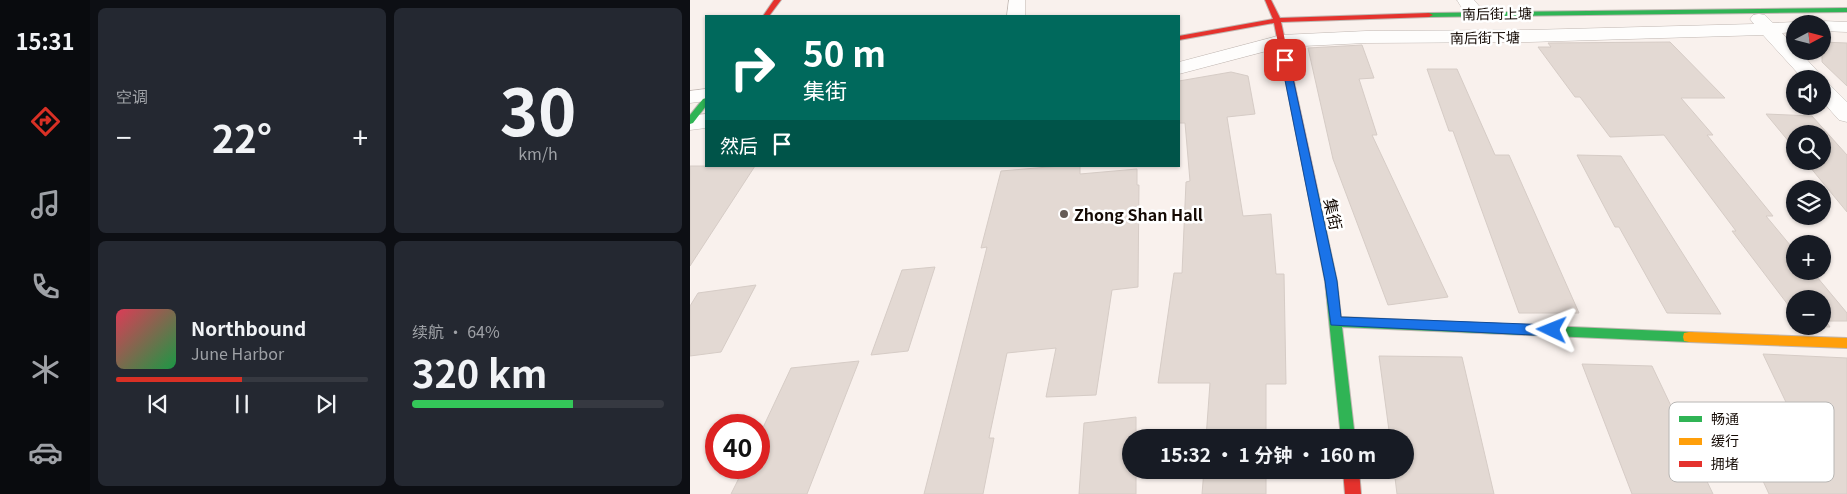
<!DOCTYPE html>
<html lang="zh">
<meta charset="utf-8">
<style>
body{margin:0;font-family:Georgia,"Noto Sans SC",serif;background:#242831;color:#f1f3f6;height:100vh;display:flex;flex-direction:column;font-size:19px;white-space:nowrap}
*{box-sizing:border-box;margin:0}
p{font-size:16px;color:#9ea1a6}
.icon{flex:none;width:28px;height:28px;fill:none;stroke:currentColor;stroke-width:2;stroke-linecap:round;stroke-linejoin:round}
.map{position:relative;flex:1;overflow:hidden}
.drawer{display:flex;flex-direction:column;gap:8px;padding:8px;background:#0d0f14;width:600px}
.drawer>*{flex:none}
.guide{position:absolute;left:15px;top:15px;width:475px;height:152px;border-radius:0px;box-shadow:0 1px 4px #0004;background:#00695c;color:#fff;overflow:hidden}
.needle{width:32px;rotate:83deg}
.tools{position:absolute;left:1096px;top:15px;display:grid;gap:10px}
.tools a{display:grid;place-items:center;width:45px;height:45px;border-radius:50%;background:#171b24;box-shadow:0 1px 4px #0004;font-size:25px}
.speed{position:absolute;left:15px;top:414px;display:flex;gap:10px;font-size:25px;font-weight:700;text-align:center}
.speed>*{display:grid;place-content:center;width:65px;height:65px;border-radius:50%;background:#171b24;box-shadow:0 1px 4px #0004;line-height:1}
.speed .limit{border:8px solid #d22;background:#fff;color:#111}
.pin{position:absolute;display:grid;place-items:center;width:42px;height:42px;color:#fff;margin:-21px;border-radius:10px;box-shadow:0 2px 8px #0006}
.me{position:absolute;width:55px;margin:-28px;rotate:272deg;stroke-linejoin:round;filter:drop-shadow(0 0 4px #0008)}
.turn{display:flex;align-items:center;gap:18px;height:105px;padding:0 15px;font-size:22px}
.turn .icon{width:65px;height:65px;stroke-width:2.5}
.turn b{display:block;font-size:35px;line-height:42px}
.then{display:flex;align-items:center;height:48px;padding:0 15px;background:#0003;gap:10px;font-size:19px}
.big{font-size:38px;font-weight:700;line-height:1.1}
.drawer .tile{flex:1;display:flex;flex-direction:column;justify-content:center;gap:8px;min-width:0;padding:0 18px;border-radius:8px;background:#242831}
.drawer .dial{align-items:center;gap:0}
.dial b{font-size:65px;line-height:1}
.song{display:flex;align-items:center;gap:15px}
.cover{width:60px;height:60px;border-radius:8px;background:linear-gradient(135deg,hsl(350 70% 55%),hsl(140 70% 35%))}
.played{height:5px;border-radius:2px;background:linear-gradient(90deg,#d93025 50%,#363941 50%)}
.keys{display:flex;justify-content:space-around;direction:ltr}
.heat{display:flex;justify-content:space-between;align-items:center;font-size:28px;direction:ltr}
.charge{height:8px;border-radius:4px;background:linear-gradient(90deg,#34c759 64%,#363941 0)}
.drawer .tiles{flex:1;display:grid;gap:8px;grid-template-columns:repeat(2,1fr)}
.trip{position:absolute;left:432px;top:429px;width:292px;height:50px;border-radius:25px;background:#171b24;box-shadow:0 1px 4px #0004;font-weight:700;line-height:50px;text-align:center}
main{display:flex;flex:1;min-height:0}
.tab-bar{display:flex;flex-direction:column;width:90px;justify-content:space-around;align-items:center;background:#090b0e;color:#9ea1a6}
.tab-bar .icon{width:35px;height:35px}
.tab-bar .selected{color:#d93025}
.tab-bar b{font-size:22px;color:#f1f3f6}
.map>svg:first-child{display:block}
.building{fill:#e3d9d3;stroke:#d6ccc6}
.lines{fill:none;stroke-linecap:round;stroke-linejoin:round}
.street-casing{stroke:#c0b7b2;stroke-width:1}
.fast-casing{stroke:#c0b7b2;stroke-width:2}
.slow-casing{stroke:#c0b7b2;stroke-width:2}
.jam-casing{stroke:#c0b7b2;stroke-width:2}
.street{fill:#fefdfc;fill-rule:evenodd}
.fast{fill:#30b455;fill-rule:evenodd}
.slow{fill:#ff9f0a;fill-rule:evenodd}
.jam{fill:#e5322d;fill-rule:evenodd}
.route{fill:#1a73e8;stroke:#114b97}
.poi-dot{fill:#645b56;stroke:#fff;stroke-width:2}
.labels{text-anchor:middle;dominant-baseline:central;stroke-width:5;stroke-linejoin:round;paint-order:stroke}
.far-street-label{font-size:14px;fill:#140a04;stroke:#fff}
.poi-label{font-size:16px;font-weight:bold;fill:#140a04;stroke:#fff;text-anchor:start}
.street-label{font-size:16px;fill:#140a04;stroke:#fff}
.key{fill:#fff;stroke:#b8b6b4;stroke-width:1}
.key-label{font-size:14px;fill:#140a04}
</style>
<main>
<nav class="tab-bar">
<b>15:31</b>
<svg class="icon selected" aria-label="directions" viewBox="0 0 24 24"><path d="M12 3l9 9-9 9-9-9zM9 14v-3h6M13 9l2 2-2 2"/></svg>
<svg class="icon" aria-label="music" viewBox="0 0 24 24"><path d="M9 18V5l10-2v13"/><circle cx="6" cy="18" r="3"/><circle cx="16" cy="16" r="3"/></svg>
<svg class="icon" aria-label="phone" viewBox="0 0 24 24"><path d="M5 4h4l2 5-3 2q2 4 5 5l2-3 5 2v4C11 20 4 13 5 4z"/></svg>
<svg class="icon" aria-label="climate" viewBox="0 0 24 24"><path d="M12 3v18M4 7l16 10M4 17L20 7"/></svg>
<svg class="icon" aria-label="car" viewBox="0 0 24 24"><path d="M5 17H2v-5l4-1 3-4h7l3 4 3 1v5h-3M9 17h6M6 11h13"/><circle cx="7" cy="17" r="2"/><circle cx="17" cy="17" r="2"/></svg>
</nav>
<section class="drawer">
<div class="tiles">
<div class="tile"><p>空调</p>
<div class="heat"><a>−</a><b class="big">22°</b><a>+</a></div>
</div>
<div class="tile dial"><b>30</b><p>km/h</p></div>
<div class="tile">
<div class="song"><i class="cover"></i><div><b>Northbound</b><p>June Harbor</p></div></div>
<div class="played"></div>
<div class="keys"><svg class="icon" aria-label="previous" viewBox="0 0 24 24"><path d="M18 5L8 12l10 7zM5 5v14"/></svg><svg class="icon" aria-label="pause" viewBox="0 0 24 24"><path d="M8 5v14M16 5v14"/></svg><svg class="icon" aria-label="next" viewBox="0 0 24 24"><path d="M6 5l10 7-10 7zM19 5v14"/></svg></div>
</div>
<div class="tile"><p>续航 · 64%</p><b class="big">320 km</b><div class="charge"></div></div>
</div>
</section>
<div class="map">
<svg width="1157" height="494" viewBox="0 0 1157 494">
<rect width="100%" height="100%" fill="#f9f1ed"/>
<path class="building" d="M 980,42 L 1035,98 L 991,98 L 1023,135 L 1017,135 L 1083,216 L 1076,216 L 1105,251 L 1105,271 L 1122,271 L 1157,313 L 1157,321 L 1136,321 L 1140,327 L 1115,326 L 1132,326 L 1132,299 L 1105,299 L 1105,314 L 1042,231 L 1046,231 L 974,135 L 920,137 L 890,97 L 885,97 L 848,47 L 861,47 L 858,43 Z
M 1132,42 L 1157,43 L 1157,86 L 1132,62 Z
M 672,45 L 684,78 L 669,79 L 687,135 L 682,135 L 758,297 L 698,305 L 643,159 L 618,48 Z
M 737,69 L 767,69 L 805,155 L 819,155 L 889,313 L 829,313 L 763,131 L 759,131 Z
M 541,72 L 558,76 L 565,114 L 537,117 L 553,216 L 581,214 L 586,274 L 594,274 L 596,384 L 576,384 L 576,438 L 516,438 L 520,383 L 468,383 L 484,273 L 492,273 L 496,182 L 500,181 L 495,123 L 489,123 L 489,81 Z
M 1076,114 L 1122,116 L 1157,155 L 1157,212 L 1115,161 L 1132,161 L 1132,134 L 1105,134 L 1105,149 Z
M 887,155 L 931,156 L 1031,314 L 977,313 L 929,227 L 925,227 Z
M 0,166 L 65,166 L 0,266 Z
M 370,166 L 390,166 L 390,174 L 447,169 L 447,185 L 449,185 L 448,287 L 422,290 L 406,395 L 356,397 L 366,348 L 317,353 L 299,438 L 304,438 L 293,494 L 234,494 L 297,247 L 291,248 L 311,171 Z
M 245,267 L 218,351 L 181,355 L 212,270 Z
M 66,285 L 31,352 L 0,356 L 0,306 L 8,293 Z
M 1073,354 L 1157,358 L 1157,494 L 1079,494 L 1062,457 L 1125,463 Z
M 689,356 L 772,357 L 804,494 L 707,494 L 704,470 L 716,470 L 716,438 L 700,438 Z
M 169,361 L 117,494 L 41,494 L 54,468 L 69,468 L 69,436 L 101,368 Z
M 892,364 L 962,366 L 1023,494 L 942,494 Z
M 446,417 L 446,438 L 441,438 L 441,470 L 446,470 L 446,494 L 389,494 L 394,423 Z
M 514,470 L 576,470 L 576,494 L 512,494 Z"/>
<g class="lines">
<defs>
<path id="street" d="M 319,0 L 335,0 L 335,16 L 317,16 Z
M 767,0 L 784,0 L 795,13 L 792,17 C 779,20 773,10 767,0 Z
M 1069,14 L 1075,15 L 1083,23 L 1105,22 L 1111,23 L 1105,24 L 1105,32 L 1092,33 L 1105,47 L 1105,51 L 1109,51 L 1131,75 L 1134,79 L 1132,81 L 1132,79 L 1113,79 L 1073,35 L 839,42 L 676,43 L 592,47 L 489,74 L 489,62 L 591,35 L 676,31 L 839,30 L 1064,24 L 1060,19 L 1063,15 Z
M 1132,21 L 1157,22 L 1157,32 L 1132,31 L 1132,24 L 1125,24 Z
M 1132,82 L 1139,84 L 1157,102 L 1157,122 L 1149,120 L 1132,101 Z
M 16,89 L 16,101 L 0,103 L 0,91 Z
M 16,114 L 16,128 L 0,130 L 0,116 Z"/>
<path id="fast" d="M 1157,8 L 1157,12 L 739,17 L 735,15 L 739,13 Z
M 16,98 L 16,106 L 3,123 L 0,124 L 0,115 L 13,99 Z
M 622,185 L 627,188 L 647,281 L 651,317 L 999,332 L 1004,333 L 1005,337 L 1004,341 L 999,342 L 652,327 L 665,438 L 651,438 L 635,281 L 617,188 Z"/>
<path id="slow" d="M 999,332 L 1157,338 L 1157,348 L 999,342 L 994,341 L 993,337 L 994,333 Z"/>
<path id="jam" d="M 84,0 L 91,0 L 79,16 L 73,16 Z
M 575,0 L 581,0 L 590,18 L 739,13 L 743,15 L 739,17 L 591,22 L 627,188 L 622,191 L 617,188 L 584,23 L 489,40 L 489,36 L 583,19 Z
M 653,470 L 669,470 L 671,494 L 655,494 Z"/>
</defs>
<use href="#street" class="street-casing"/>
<use href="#fast" class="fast-casing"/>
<use href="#slow" class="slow-casing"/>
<use href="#jam" class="jam-casing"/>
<use href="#street" class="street"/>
<use href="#fast" class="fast"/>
<use href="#slow" class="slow"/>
<use href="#jam" class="jam"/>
</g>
<path class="route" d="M 595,57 L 599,60 L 647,281 L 651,317 L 862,325 L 866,327 L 868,330 L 866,334 L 862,336 L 641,325 L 635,281 L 591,60 Z"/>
<circle class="poi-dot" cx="374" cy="214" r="5"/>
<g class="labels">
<g class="far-street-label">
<text transform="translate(807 13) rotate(-1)">南后街上塘</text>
<text transform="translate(795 37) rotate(-1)">南后街下塘</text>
</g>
<g class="poi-label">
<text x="384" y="214">Zhong Shan Hall</text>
</g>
<g class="street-label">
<text transform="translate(644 214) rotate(78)">集街</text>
</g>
</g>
<rect x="979" y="402" width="165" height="80" rx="8" class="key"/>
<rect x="989" y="416" width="23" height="6" fill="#30b455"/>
<rect x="989" y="438" width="23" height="7" fill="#ff9f0a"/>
<rect x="989" y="461" width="23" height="6" fill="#e5322d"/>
<g class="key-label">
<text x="1021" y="424">畅通</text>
<text x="1021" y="446">缓行</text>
<text x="1021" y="469">拥堵</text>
</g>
</svg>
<div class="tools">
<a><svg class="needle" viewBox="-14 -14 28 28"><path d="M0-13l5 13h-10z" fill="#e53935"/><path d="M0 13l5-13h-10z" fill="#9ea1a6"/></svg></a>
<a><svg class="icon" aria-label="sound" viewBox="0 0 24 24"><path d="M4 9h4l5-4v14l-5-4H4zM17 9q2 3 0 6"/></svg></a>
<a><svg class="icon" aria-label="search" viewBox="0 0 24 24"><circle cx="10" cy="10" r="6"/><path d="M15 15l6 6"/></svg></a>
<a><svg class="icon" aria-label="layers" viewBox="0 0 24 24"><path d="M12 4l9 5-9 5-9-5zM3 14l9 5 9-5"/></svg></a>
<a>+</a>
<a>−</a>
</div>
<div class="speed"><div class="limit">40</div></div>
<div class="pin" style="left:595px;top:60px;background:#d93025"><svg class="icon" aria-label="arrive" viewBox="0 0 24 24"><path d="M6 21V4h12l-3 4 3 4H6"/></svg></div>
<svg class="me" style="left:862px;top:330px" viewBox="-20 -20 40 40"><path d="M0-17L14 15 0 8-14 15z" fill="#1a73e8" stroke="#fff" stroke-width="4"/></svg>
<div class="trip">15:32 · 1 分钟 · 160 m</div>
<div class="guide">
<div class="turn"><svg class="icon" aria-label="right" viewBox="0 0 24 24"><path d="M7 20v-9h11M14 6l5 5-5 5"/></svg><div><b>50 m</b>集街</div></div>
<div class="then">然后<svg class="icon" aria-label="arrive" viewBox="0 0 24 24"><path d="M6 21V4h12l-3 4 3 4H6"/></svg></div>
</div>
</div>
</main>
